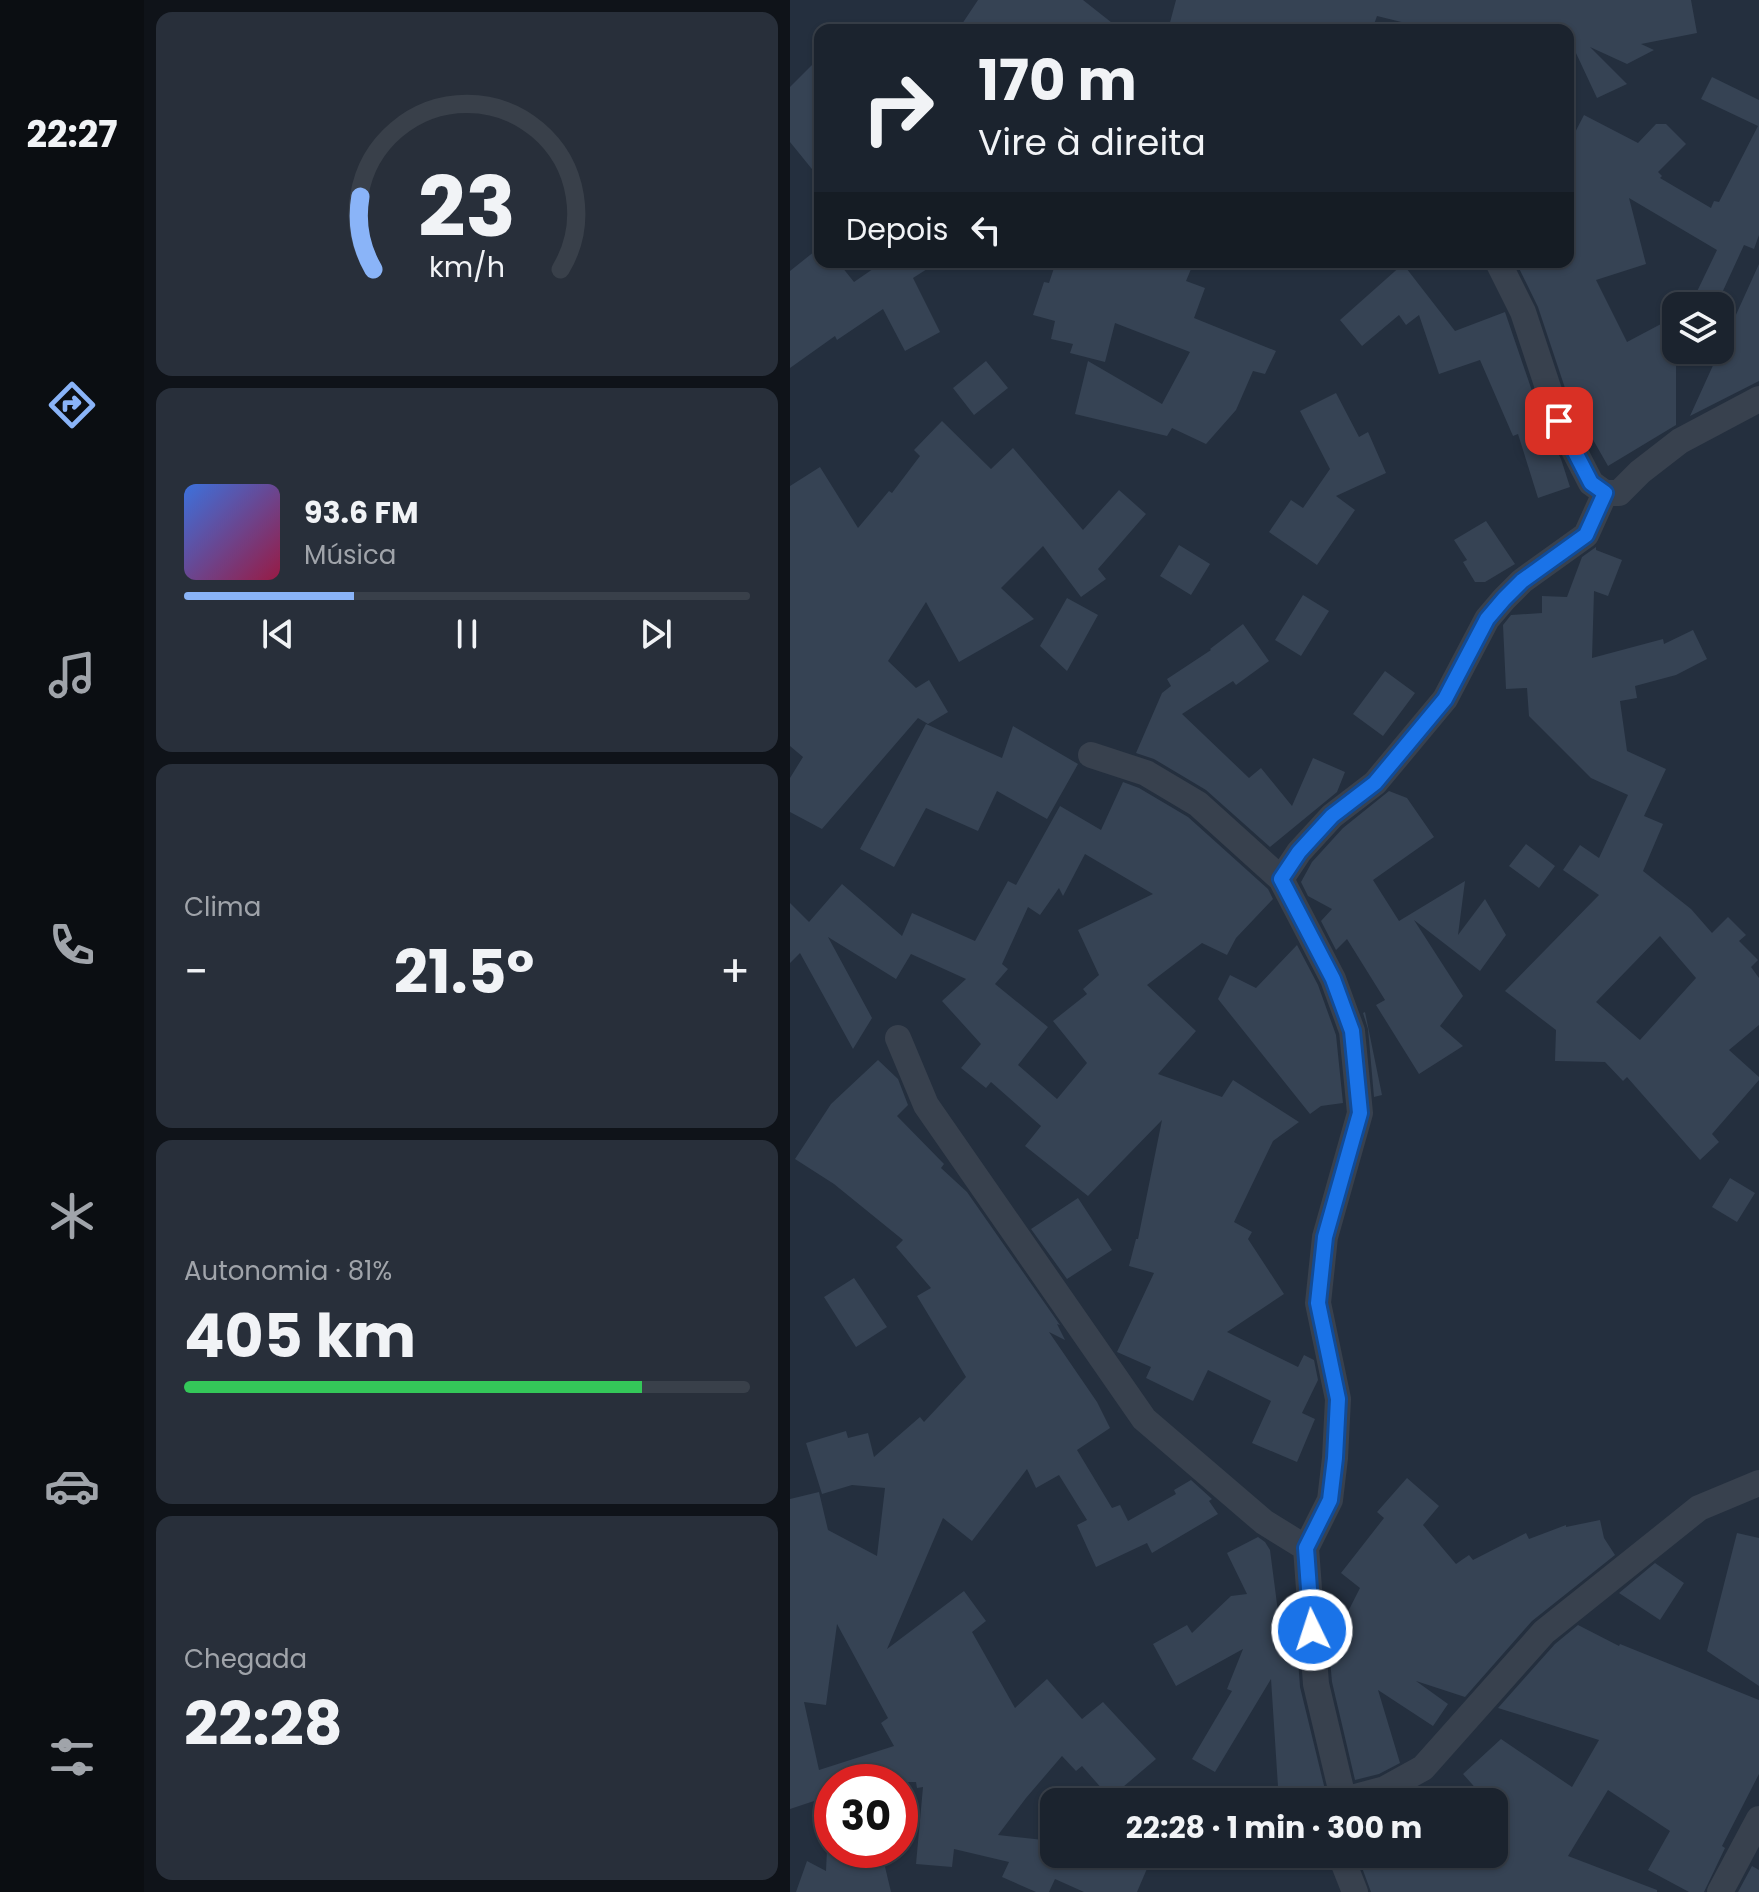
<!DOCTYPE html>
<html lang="pt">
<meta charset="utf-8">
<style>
body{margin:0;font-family:Poppins,sans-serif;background:#282f3a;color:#f1f3f6;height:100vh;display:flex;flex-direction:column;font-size:30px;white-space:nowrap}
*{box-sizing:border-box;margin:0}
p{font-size:26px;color:#a0a4aa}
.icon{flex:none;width:44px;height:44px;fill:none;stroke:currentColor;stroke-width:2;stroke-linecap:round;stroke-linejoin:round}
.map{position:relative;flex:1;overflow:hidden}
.sheet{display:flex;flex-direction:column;gap:12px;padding:12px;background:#0f1319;width:646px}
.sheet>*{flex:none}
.banner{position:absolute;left:24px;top:24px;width:760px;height:244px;border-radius:16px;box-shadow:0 2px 6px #0004,0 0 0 2px #39404a;background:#1b232e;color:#f1f3f6;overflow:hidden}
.buttons{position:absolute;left:872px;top:292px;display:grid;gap:16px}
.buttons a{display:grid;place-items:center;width:72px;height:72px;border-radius:16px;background:#1b232e;box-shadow:0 2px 6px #0004,0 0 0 2px #39404a;font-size:40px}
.speed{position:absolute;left:24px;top:1764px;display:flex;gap:16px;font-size:40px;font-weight:700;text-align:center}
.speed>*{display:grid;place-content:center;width:104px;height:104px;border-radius:50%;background:#1b232e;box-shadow:0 2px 6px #0004,0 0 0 2px #39404a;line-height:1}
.speed .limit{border:12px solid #d22;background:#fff;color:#111}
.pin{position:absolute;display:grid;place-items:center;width:68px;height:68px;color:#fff;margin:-34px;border-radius:16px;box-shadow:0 4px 12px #0006}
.me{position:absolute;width:88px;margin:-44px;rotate:356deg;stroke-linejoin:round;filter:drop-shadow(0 0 6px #0008)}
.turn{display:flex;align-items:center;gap:28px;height:168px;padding:0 32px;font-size:36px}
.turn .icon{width:104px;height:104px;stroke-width:2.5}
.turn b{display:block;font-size:56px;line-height:68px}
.then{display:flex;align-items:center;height:76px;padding:0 32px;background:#0003;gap:16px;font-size:30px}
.big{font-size:60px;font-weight:700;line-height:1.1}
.sheet .tile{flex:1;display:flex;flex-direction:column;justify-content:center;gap:12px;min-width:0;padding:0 28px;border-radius:16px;background:#282f3a}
.sheet .dial{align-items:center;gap:0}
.dial svg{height:208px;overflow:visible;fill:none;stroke:#39404a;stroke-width:7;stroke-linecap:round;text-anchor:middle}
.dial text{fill:#f1f3f6;stroke:none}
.song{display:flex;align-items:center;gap:24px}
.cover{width:96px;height:96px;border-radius:12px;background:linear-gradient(135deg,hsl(220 70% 55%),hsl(340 70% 35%))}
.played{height:8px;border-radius:4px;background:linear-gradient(90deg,#8ab4f8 30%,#39404a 30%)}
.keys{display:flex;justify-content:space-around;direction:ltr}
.heat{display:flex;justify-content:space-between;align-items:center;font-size:44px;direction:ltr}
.charge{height:12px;border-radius:6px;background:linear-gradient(90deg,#34c759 81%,#39404a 0)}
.trip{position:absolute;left:250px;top:1788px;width:468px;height:80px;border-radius:16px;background:#1b232e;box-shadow:0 2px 6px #0004,0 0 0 2px #39404a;font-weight:700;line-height:80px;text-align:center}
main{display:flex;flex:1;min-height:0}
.dock{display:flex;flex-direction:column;width:144px;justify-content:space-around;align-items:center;background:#0b0e12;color:#a0a4aa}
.dock .icon{width:56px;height:56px}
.dock .on{color:#8ab4f8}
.dock b{font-size:36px;color:#f1f3f6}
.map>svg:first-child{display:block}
.building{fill:#364354;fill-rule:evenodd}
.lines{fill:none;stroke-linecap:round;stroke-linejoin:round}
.street{stroke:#38414e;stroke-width:26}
.route-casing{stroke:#114b97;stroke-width:20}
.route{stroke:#1a73e8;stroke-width:14}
</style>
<main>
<nav class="dock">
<b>22:27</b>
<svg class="icon on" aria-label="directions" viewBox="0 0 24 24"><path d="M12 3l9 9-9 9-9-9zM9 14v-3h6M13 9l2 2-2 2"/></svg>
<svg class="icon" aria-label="music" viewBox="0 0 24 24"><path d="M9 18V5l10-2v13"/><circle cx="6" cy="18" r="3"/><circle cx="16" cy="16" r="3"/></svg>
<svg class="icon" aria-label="phone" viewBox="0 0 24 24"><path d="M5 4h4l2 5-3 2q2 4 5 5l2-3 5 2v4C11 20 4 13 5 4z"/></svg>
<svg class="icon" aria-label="climate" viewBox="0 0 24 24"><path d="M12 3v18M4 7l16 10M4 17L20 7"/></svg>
<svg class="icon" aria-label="car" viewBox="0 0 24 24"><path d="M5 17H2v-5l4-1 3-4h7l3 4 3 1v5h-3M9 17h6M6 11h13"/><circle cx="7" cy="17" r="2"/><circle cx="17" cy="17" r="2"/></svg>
<svg class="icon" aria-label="filters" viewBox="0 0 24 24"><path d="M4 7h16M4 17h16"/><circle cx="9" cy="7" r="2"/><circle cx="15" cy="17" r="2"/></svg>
</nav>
<section class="sheet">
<div class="tile dial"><svg viewBox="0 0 100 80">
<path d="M14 69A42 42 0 1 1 86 69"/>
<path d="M14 69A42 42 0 0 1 9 41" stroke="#8ab4f8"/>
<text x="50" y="56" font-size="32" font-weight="700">23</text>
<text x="50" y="72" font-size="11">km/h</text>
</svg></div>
<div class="tile">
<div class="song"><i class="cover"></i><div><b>93.6 FM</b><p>Música</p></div></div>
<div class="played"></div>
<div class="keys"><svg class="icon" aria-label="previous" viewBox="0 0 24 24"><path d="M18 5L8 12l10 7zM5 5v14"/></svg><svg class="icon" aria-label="pause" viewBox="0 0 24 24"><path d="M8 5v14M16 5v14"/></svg><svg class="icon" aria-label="next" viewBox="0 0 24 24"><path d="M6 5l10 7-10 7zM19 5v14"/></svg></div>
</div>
<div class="tile"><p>Clima</p>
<div class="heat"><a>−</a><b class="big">21.5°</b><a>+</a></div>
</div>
<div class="tile"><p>Autonomia · 81%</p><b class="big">405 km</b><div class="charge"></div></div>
<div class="tile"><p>Chegada</p><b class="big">22:28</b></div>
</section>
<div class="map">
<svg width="969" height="1892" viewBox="0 0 969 1892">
<rect width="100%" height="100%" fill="#242f3e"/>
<path class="building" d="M 188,0 L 293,0 L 331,30 L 168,30 Z
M 386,0 L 901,0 L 907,33 L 851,44 L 864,50 L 837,64 L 800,47 L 837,84 L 807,98 L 778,36 L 778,30 L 644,30 L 587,16 L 582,30 L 378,30 Z
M 30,57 L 30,179 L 0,142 L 0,87 Z
M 922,77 L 969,100 L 969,235 L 964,249 L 954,245 L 926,306 L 900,306 L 927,250 L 839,198 L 856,264 L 806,280 L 837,342 L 886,316 L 886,425 L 818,466 L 777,394 L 748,307 L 726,262 L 778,262 L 778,146 L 794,115 L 848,143 L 866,124 L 876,124 L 896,144 L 868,172 L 872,176 L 870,178 L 921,208 L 924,201 L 929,202 L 968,126 L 911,99 Z
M 30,247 L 30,262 L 48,262 L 64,282 L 93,262 L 148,262 L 123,278 L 150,332 L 115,351 L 93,309 L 47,340 L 45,336 L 0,368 L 0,271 Z
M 266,262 L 404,262 L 396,281 L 415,288 L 404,318 L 486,351 L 475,374 L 463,371 L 446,410 L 416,444 L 382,428 L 377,436 L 285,414 L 298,361 L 372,404 L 400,352 L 325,323 L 315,362 L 280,353 L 283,344 L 261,339 L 265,321 L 243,315 L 254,282 L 259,283 Z
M 613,264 L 665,331 L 715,312 L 754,426 L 771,459 L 780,487 L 748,498 L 728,434 L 723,436 L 690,360 L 649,374 L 629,315 L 616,325 L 609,315 L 572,346 L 550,320 Z
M 969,264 L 969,381 L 900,416 L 930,350 Z
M 196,361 L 218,388 L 184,415 L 163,388 Z
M 546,393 L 569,437 L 578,432 L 596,473 L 546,496 L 565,510 L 527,565 L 479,532 L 501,500 L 513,508 L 540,469 L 510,411 Z
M 152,421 L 201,469 L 223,448 L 293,530 L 329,490 L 356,514 L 308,569 L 316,579 L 291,597 L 253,546 L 211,588 L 244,619 L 169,662 L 136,602 L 98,661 L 126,688 L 139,680 L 158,712 L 138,724 L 128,718 L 32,829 L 0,812 L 0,778 L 13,757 L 0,746 L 0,486 L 30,467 L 68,528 L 99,491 L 102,493 L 130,456 L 124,450 Z
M 696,521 L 725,564 L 695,582 L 685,582 L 673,562 L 677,560 L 664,540 Z
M 389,545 L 420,564 L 401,595 L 370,576 Z
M 806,547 L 806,550 L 832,560 L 818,596 L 804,591 L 802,658 L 873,639 L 874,644 L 903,630 L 917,659 L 886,675 L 845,686 L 847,698 L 830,701 L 837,751 L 876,769 L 854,816 L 873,824 L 853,871 L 901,909 L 922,933 L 938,917 L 956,935 L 949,941 L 968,960 L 961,967 L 969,978 L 969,1025 L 939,1050 L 969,1077 L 969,1080 L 922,1134 L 929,1142 L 910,1160 L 837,1077 L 833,1081 L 815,1062 L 765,1061 L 766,1030 L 715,991 L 809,895 L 773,870 L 790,845 L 809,858 L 838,795 L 801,778 L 739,716 L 737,688 L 716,689 L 713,625 L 721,615 L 752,613 L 752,596 L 777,597 L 792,557 ZM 870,936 L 906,978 L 850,1040 L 806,1002 Z
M 513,595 L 539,611 L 511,656 L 485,640 Z
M 277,598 L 308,615 L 277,671 L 250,646 Z
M 453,624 L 479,661 L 446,685 L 443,681 L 392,714 L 459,778 L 471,768 L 502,806 L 523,758 L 555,772 L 547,792 L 480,847 L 416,790 L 364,759 L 346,753 L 372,693 L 381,686 L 377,679 L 421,650 L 420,649 Z
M 595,671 L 625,693 L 593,736 L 563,714 Z
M 136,724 L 212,758 L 223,726 L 288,764 L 257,819 L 207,791 L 188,831 L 136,808 L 104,867 L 70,849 Z
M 333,782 L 349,788 L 398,817 L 478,889 L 483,899 L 446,938 L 437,955 L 412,943 L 357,985 L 406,1031 L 368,1074 L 432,1097 L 443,1080 L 509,1122 L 483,1141 L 444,1222 L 462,1232 L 458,1239 L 494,1294 L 437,1332 L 508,1367 L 514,1355 L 524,1360 L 528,1380 L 512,1413 L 525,1419 L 507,1462 L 462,1443 L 481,1401 L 418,1370 L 403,1401 L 356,1378 L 361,1367 L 327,1352 L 364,1273 L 339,1266 L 346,1239 L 348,1239 L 372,1120 L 298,1196 L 235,1146 L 251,1126 L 201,1082 L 196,1088 L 171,1068 L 191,1044 L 152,1001 L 176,979 L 121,954 L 106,979 L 38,937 L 82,1018 L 63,1049 L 10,953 L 0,963 L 0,903 L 19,922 L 52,884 L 112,936 L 122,913 L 185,941 L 218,881 L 226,885 L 270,806 L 311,830 ZM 295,854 L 363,894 L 288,930 L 309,975 L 293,989 L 297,994 L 263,1021 L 297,1063 L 267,1099 L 228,1065 L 258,1027 L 205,984 L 218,969 L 212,964 L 238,907 L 250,915 L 269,888 L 273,896 Z
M 599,791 L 617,798 L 644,837 L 583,880 L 609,921 L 675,881 L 668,935 L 695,899 L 716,935 L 690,971 L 624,920 L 673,996 L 650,1026 L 673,1046 L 629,1074 L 586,1005 L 595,1000 L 557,939 L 546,950 L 531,921 L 542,909 L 518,896 L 511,882 L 522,862 L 553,828 Z
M 736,844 L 765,866 L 749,888 L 719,866 Z
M 507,945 L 528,985 L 546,1035 L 553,1103 L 531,1106 L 520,1114 L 428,999 L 440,975 L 466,988 Z
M 575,1012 L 592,1095 L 584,1097 L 578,1029 L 573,1013 Z
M 88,1060 L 108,1079 L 118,1105 L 107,1116 L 154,1164 L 151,1168 L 177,1192 L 270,1325 L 267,1324 L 275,1340 L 259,1332 L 307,1402 L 320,1428 L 287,1450 L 322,1508 L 330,1505 L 338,1521 L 386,1494 L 384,1490 L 401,1480 L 422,1499 L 419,1501 L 428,1514 L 362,1553 L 357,1543 L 306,1567 L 287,1525 L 297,1520 L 269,1475 L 246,1488 L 237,1469 L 182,1541 L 153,1518 L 97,1649 L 174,1591 L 196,1621 L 182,1632 L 225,1708 L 257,1679 L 292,1719 L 313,1702 L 366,1759 L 320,1798 L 292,1766 L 286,1771 L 272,1756 L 236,1798 L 208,1835 L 263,1841 L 262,1854 L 336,1854 L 359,1864 L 347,1892 L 294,1892 L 265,1879 L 259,1892 L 246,1892 L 212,1877 L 219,1862 L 164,1849 L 162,1867 L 126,1864 L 133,1787 L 127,1788 L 126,1782 L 42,1782 L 42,1795 L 0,1809 L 0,1499 L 29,1492 L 38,1530 L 87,1556 L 95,1488 L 62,1485 L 32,1494 L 16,1443 L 56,1431 L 58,1438 L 78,1433 L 84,1457 L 130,1417 L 134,1422 L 176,1377 L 127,1296 L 141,1288 L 106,1247 L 113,1240 L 44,1184 L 5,1159 L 41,1104 ZM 47,1624 L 98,1718 L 91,1723 L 104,1746 L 29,1770 L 14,1702 L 36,1705 Z
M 940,1178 L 965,1193 L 947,1222 L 922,1207 Z
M 288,1198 L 322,1250 L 277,1279 L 241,1229 Z
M 64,1278 L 97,1327 L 66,1347 L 34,1297 Z
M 617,1478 L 649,1506 L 633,1525 L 666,1564 L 679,1555 L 683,1560 L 736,1533 L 739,1539 L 776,1525 L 776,1527 L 810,1520 L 814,1538 L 825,1555 L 742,1621 L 675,1697 L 626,1681 L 658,1704 L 643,1726 L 588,1690 L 610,1763 L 589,1774 L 565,1780 L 542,1682 L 539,1649 L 570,1588 L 551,1573 L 594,1518 L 587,1512 Z
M 947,1533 L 969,1538 L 969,1686 L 917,1651 Z
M 468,1537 L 475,1542 L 480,1550 L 491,1635 L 506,1633 L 510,1687 L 538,1802 L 489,1802 L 481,1679 L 425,1772 L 402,1759 L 442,1691 L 437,1689 L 453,1649 L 386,1686 L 363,1644 L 397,1625 L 402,1633 L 441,1596 L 457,1594 L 437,1553 Z
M 865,1563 L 894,1583 L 870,1620 L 829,1593 Z
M 788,1625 L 829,1646 L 830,1644 L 969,1700 L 969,1774 L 932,1846 L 935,1848 L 914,1892 L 899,1892 L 858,1870 L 880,1831 L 818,1790 L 778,1856 L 867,1890 L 867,1892 L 581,1892 L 567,1854 L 704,1854 L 704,1802 L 698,1802 L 673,1774 L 711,1739 L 782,1787 L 809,1740 L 708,1708 L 765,1644 Z
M 37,1850 L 91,1850 L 101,1892 L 6,1892 L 17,1861 L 36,1871 Z
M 962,1866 L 969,1870 L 969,1892 L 948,1892 Z"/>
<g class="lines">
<path class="street" d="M 708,262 L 733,312 L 769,421 L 801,483 L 815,493 L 829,493 L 850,472 L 890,441 L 969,399
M 301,755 L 356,773 L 408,804 L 491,879 L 543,979 L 562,1031 L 570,1113 L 535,1237 L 528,1303 L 548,1399 L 545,1458 L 540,1500 L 516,1548
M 491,879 L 509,852 L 542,816 L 585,783 L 655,699 L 697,619 L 714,599 L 732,581 L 796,535 L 815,493
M 108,1038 L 136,1105 L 354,1419 L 474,1522 L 516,1548 L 526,1684 L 554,1802
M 554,1800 L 595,1789 L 633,1768 L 754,1632 L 909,1508 L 969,1483
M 550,1854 L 565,1892
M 930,1892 L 969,1819"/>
</g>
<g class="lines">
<defs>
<path id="route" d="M 522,1630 L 516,1548 L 540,1500 L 545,1458 L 548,1399 L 528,1303 L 535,1237 L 570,1113 L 562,1031 L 543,979 L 491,879 L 509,852 L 542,816 L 585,783 L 655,699 L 697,619 L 714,599 L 732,581 L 796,535 L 815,493 L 801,483 L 769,421"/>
</defs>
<use href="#route" class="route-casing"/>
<use href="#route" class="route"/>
</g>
</svg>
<div class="buttons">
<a><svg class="icon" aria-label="layers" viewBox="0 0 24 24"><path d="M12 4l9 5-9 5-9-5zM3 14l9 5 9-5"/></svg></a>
</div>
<div class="speed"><div class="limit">30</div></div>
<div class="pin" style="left:769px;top:421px;background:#d93025"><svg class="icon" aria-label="arrive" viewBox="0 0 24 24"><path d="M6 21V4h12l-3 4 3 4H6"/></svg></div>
<svg class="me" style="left:522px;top:1630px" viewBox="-20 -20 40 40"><circle r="17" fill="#1a73e8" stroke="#fff" stroke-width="3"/><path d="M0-11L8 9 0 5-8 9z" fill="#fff"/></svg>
<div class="trip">22:28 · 1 min · 300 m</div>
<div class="banner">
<div class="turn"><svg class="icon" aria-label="right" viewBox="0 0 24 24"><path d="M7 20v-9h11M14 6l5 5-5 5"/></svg><div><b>170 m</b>Vire à direita</div></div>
<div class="then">Depois<svg class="icon" aria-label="left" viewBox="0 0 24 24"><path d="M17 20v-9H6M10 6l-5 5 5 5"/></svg></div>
</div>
</div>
</main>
